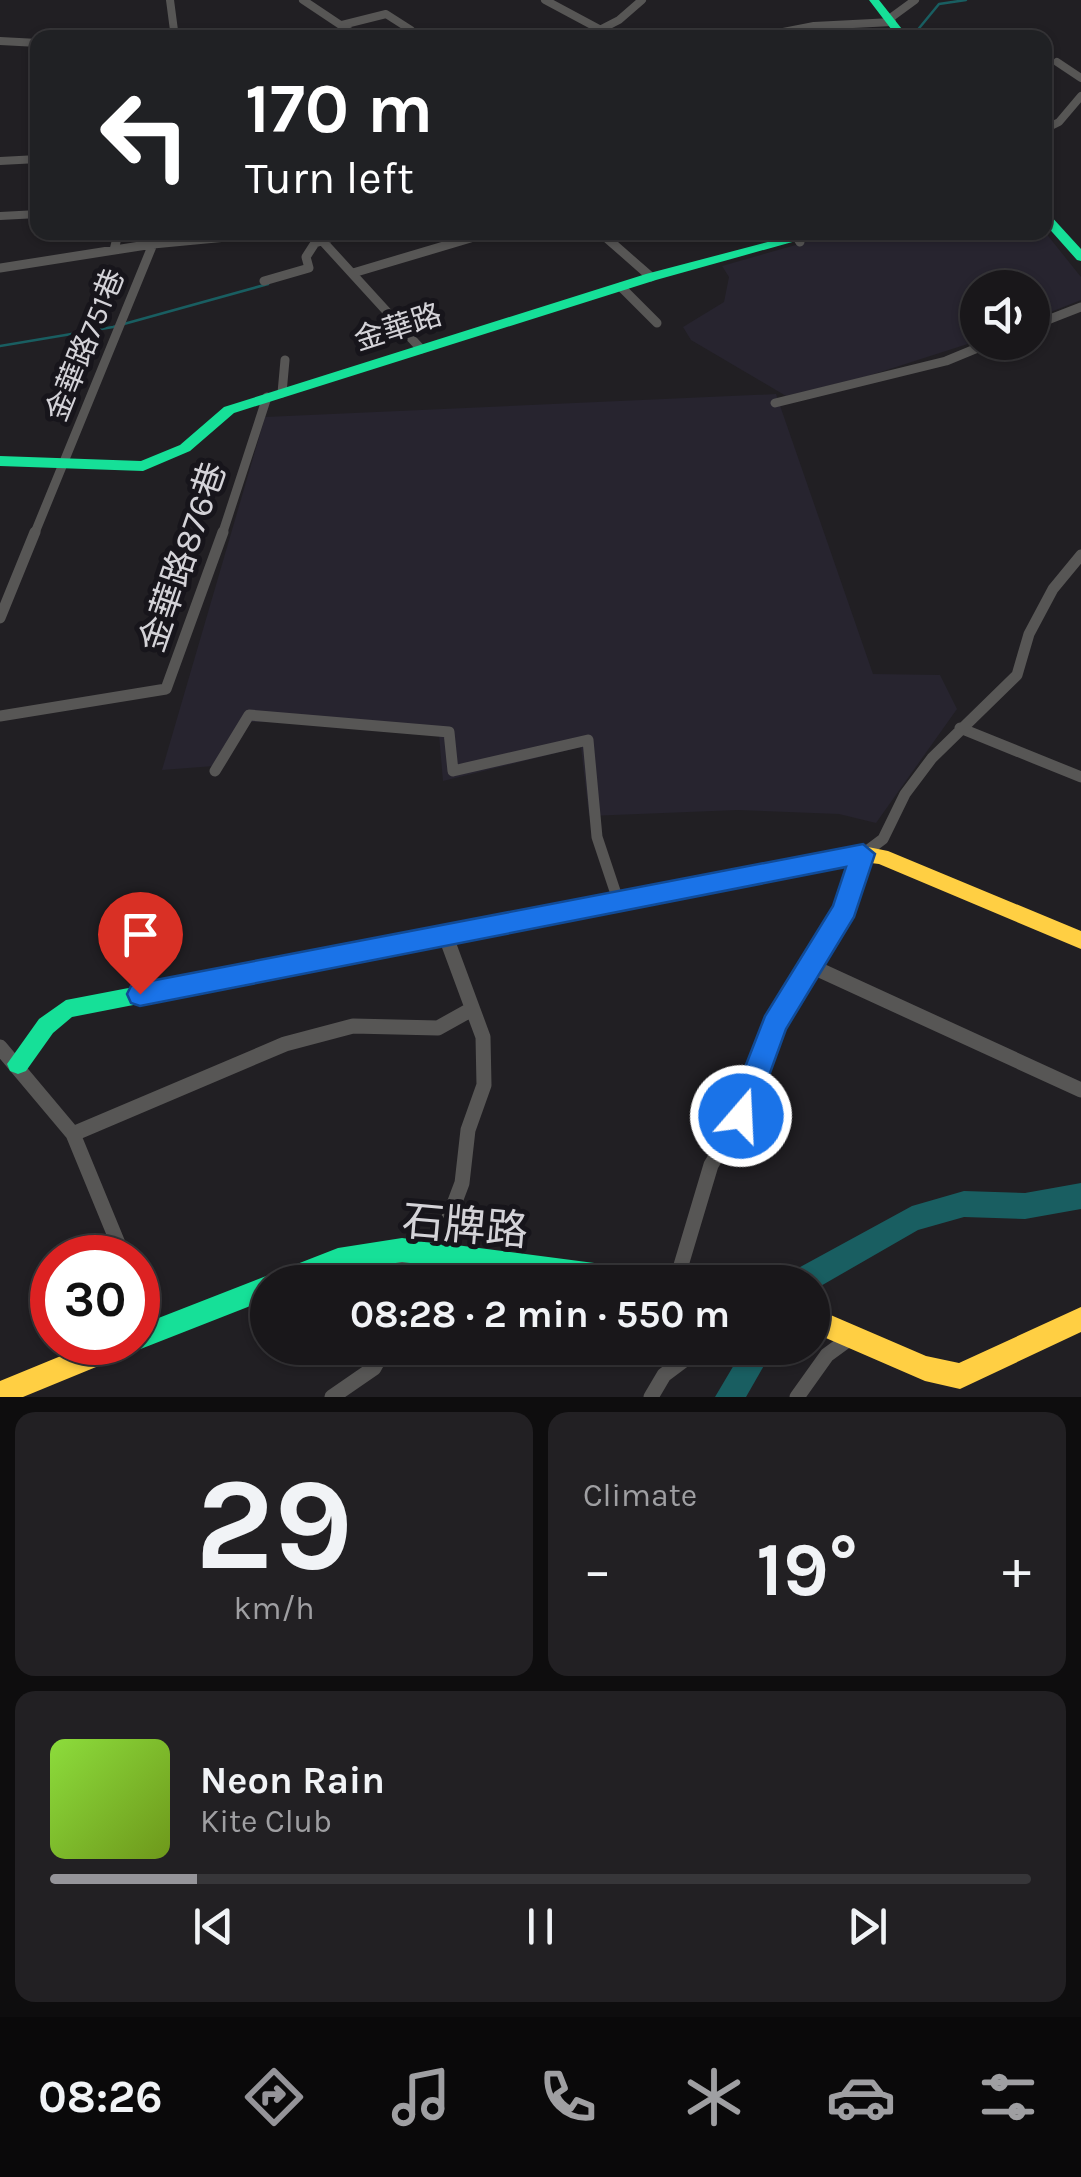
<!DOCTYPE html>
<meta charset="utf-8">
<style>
body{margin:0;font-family:Karla,"Noto Sans TC",sans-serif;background:#222023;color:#f1f3f6;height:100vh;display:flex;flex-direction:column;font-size:38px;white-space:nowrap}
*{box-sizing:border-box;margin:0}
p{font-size:32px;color:#9f9fa2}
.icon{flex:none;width:55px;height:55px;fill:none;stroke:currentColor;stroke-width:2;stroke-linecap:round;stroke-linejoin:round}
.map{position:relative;height:1397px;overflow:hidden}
.panel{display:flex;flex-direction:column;gap:15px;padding:15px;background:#0e0d0e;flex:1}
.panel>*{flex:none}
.guide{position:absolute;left:30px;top:30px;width:1022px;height:210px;border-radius:20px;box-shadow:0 2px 8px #0004,0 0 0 2px #373639;background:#202124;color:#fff;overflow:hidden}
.controls{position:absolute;left:960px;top:270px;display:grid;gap:20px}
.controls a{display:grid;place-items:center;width:90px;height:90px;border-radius:50%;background:#19171a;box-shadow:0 2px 8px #0004,0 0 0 2px #373639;font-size:50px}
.speed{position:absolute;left:30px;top:1235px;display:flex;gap:20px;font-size:50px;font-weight:700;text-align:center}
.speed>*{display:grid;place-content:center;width:130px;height:130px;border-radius:50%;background:#19171a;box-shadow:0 2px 8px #0004,0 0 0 2px #373639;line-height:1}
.speed .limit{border:15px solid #d22;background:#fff;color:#111}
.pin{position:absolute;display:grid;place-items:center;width:85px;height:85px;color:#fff;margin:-102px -42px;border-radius:50% 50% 50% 0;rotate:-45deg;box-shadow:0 0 10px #0007}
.pin .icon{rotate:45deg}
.me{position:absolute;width:110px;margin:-55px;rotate:19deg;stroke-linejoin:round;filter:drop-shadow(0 0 8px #0008)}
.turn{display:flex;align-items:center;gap:35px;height:210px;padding:0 50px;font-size:45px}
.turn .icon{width:130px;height:130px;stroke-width:2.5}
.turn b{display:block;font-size:70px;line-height:85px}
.big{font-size:75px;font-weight:700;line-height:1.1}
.panel .tile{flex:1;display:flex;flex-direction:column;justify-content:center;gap:15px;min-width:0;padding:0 35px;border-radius:20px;background:#222023}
.panel .dial{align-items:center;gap:0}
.dial b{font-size:130px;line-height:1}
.song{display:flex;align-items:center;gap:30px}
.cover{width:120px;height:120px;border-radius:15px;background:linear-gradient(135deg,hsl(90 70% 55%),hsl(80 70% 35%))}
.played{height:10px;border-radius:5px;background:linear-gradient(90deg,#959499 15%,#373639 15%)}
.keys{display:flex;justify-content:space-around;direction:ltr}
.heat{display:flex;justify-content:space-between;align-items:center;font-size:55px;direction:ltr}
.panel .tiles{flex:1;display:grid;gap:15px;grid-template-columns:1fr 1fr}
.tile:last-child{grid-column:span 2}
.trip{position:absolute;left:250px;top:1265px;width:580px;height:100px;border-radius:50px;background:#19171a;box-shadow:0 2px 8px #0004,0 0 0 2px #373639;font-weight:700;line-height:100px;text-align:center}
.dock{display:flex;height:160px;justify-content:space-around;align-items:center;background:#0a090a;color:#9f9fa2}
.dock .icon{width:70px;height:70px}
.dock .selected{color:#959499}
.dock b{font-size:45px;color:#f1f3f6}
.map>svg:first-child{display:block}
.built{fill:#27242f}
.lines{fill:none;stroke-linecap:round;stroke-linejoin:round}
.stream{stroke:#195e61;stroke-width:2.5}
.river{fill:#195e61;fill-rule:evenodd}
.street-far3{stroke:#575655;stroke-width:8}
.street-far2{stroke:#575655;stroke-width:9}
.street-far1{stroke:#575655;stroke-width:11}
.street{stroke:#575655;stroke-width:15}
.fast{fill:#16e098;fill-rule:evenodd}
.slow{fill:#ffcf43;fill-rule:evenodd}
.route{fill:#1a73e8;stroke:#114b97;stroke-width:2.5}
.labels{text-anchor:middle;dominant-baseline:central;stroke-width:10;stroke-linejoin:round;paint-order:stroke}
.far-street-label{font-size:30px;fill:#d4d3d8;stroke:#17151b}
.street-label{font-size:35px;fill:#d4d3d8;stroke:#17151b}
.near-street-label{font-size:42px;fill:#d4d3d8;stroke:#17151b}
</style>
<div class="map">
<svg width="1081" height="1397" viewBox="0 0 1081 1397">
<rect width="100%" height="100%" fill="#211f23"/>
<path class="built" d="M 1045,232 L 1081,277 L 1081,300 L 1033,319 L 1032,288 L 978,288 L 977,341 L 868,376 L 786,396 L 691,340 L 683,327 L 724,302 L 729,277 L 722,266 L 838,233 Z
M 776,394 L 873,674 L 940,675 L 957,709 L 876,823 L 839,814 L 738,810 L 589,816 L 581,747 L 443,781 L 439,735 L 316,721 L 248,722 L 214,766 L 162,770 L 265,417 Z"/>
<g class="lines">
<path class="stream" d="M 911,38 L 939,4 L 966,0
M 0,346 L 113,327 L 268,284"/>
<path class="river" d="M 1081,1183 L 1081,1209 L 1025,1219 L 964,1217 L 918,1230 L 812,1291 L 812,1282 L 787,1282 L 791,1272 L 912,1206 L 964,1191 L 1025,1193 Z
M 744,1348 L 774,1348 L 746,1397 L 715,1397 Z"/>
<path class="street-far3" d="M 170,0 L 175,38
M 303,0 L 360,38
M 545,0 L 601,30
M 889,19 L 915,0
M 342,25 L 386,14 L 411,30 L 401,38
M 584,38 L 619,20 L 642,0
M 752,38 L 814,26 L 892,22
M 0,41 L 38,43
M 1057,62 L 1081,78
M 1045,129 L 1059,122 L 1081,96
M 0,161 L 38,159
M 0,216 L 38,214
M 315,232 L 319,236
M 600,232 L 605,236
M 794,232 L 796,236
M 117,236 L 118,232
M 233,236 L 274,232
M 334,236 L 345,232
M 475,236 L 489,232"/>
<path class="street-far2" d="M 316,234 L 421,349
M 602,234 L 651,277
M 795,234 L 800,242
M 114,250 L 118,234
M 0,268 L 153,244 L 258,234
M 353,273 L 484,234
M 264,281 L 309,268 L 306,257 L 315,243 L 341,234
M 621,287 L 657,323
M 1032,326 L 1081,307
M 282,393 L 285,360
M 775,403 L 946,361 L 992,342
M 34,535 L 153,244
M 222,535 L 267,397"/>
<path class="street-far1" d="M 0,618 L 35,532
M 0,716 L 166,689 L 223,532
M 960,728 L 1081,777
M 215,771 L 249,715 L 449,732 L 453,771 L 588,740 L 597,837 L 618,900
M 842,915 L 863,854 L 883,839 L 905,794 L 932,758 L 1017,675 L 1029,634 L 1053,589 L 1081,555"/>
<path class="street" d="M 813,967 L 1081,1090
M 0,1047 L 73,1134 L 124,1258
M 73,1134 L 285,1044 L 353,1026 L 438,1028 L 472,1009
M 402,1250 L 405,1282
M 436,1252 L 462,1183 L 468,1130 L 484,1085 L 483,1037 L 446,937
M 676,1282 L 711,1165 L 741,1116 L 783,1005 L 813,967 L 843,912
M 138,1299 L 149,1333
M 332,1397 L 374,1368 L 385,1348
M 651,1397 L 664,1375 L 700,1348
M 797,1397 L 827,1355 L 853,1336"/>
<path class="fast" d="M 869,0 L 879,0 L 909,38 L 898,38 Z
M 1045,213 L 1049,214 L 1081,249 L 1081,261 L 1077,260 L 1045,224 Z
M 806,232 L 828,232 L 656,280 L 234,413 L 190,451 L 143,471 L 0,466 L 0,456 L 141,461 L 180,445 L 224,407 L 646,274 Z
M 603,897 L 610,899 L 613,905 L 610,911 L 603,913 L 72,1017 L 53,1033 L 26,1071 L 18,1074 L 10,1071 L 7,1064 L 39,1019 L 66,1000 Z
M 402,1238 L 648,1270 L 656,1274 L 660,1282 L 560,1282 L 402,1262 L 338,1272 L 310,1282 L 268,1282 L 268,1299 L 138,1350 L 129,1347 L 128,1342 L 138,1342 L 138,1326 L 338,1248 Z"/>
<path class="slow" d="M 863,846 L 888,851 L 1081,931 L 1081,949 L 879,864 L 863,862 L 603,913 L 596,911 L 593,905 L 596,899 L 603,897 Z
M 812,1307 L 926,1356 L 959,1363 L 1081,1307 L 1081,1332 L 960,1389 L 925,1381 L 812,1332 Z
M 138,1340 L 138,1342 L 135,1351 L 23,1397 L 0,1397 L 0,1381 L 95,1342 L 138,1342 Z"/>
</g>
<path class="route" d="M 863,844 L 875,854 L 854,917 L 786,1029 L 751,1125 L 741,1129 L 731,1125 L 726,1116 L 765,1016 L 833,906 L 846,867 L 140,1006 L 131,1003 L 127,994 L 131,986 L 140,983 Z"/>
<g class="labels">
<g class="far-street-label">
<text transform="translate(398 327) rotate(-18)">金華路</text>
<text transform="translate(85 345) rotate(-68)">金華路751巷</text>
</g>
<g class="street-label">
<text transform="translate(183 557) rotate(-71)">金華路876巷</text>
</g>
<g class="near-street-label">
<text transform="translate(465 1226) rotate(5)">石牌路</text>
</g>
</g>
</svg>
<div class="controls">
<a><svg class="icon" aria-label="sound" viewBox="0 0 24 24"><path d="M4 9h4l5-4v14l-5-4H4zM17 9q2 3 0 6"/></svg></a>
</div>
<div class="speed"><div class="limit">30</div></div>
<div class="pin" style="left:140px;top:994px;background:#d93025"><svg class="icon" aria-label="arrive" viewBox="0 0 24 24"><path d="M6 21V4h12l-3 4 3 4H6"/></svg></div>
<svg class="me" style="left:741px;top:1116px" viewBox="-20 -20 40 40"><circle r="17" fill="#1a73e8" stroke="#fff" stroke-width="3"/><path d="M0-11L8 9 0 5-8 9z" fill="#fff"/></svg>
<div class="trip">08:28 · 2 min · 550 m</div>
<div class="guide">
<div class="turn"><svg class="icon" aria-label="left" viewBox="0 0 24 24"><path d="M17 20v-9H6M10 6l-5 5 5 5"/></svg><div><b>170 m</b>Turn left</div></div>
</div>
</div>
<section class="panel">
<div class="tiles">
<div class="tile dial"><b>29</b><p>km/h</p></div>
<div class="tile"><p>Climate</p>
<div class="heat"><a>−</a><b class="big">19°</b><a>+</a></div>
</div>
<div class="tile">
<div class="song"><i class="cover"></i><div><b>Neon Rain</b><p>Kite Club</p></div></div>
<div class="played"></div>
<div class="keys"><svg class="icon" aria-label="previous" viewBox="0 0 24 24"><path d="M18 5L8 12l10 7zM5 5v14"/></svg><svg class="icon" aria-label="pause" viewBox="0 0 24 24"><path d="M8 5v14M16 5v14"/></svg><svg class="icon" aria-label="next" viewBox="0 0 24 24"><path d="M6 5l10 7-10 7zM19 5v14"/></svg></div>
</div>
</div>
</section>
<nav class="dock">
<b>08:26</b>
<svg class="icon selected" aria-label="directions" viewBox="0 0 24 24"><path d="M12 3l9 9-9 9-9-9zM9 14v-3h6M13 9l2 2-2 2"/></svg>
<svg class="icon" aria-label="music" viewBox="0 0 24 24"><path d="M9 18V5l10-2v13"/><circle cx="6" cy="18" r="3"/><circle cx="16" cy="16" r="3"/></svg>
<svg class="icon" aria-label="phone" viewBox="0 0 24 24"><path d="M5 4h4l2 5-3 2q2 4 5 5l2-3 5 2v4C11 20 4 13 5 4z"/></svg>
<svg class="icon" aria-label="climate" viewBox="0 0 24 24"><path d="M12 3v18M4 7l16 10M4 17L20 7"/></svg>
<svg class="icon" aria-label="car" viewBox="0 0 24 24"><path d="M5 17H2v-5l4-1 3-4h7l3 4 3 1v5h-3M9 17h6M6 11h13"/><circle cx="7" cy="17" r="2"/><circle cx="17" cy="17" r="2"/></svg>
<svg class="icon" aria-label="filters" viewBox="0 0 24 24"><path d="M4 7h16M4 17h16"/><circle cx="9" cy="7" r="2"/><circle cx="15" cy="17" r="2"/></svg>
</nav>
